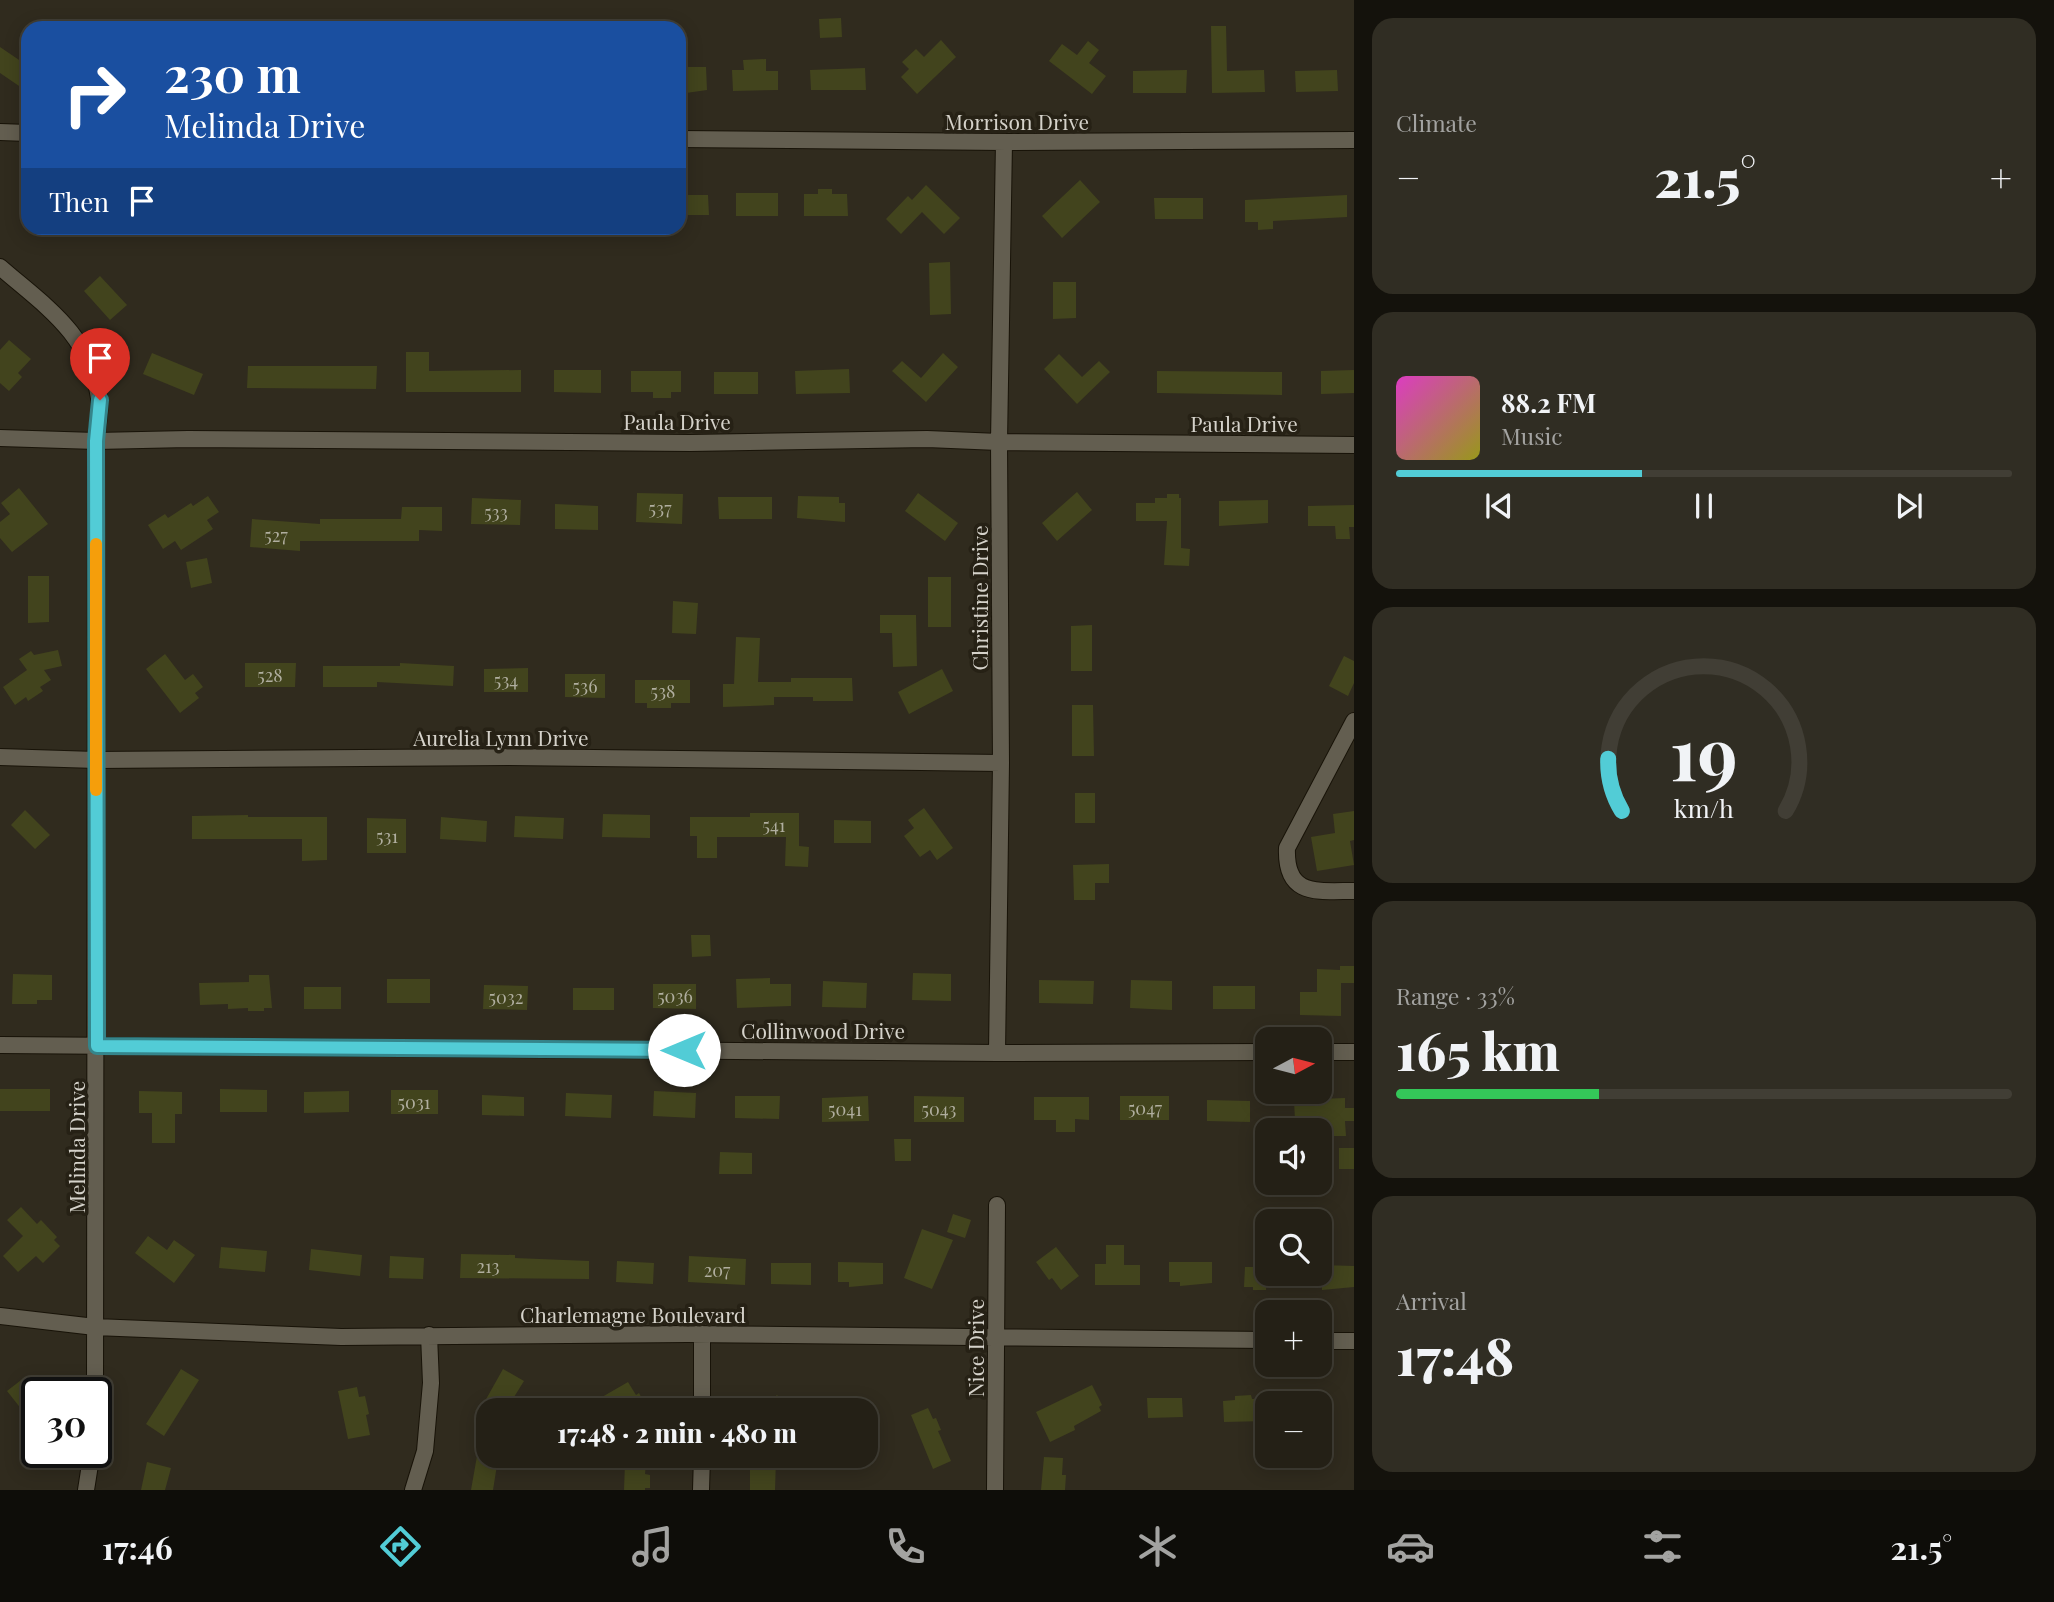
<!DOCTYPE html>
<meta charset="utf-8">
<style>
body{margin:0;font-family:"Playfair Display",serif;background:#302d23;color:#f1f3f6;height:100vh;display:flex;flex-direction:column;font-size:26px;white-space:nowrap}
*{box-sizing:border-box;margin:0}
p{font-size:23px;color:#a3a3a1}
.icon{flex:none;width:38px;height:38px;fill:none;stroke:currentColor;stroke-width:2;stroke-linecap:round;stroke-linejoin:round}
.map{position:relative;flex:1;overflow:hidden}
.details{display:flex;flex-direction:column;gap:18px;padding:18px;background:#14120c;width:700px}
.details>*{flex:none}
.banner{position:absolute;left:21px;top:21px;width:665px;height:214px;border-radius:21px;box-shadow:0 4px 18px #0003,0 0 0 2px #413e35;background:#1a4fa0;color:#fff;overflow:hidden}
.needle{width:46px;rotate:83deg}
.buttons{position:absolute;left:1255px;top:1027px;display:grid;gap:14px}
.buttons a{display:grid;place-items:center;width:77px;height:77px;border-radius:14px;background:#242016;box-shadow:0 4px 18px #0003,0 0 0 2px #413e35;font-size:35px}
.speed{position:absolute;left:21px;top:1377px;display:flex;gap:14px;font-size:35px;font-weight:700;text-align:center}
.speed>*{display:grid;place-content:center;width:91px;height:91px;border-radius:50%;background:#242016;box-shadow:0 4px 18px #0003,0 0 0 2px #413e35;line-height:1}
.speed .limit{border:4px solid #111;border-radius:10px;background:#fff;color:#111}
.pin{position:absolute;display:grid;place-items:center;width:60px;height:60px;color:#fff;margin:-72px -30px;border-radius:50% 50% 50% 0;rotate:-45deg;box-shadow:0 0 7px #0007}
.pin .icon{rotate:45deg}
.me{position:absolute;width:77px;margin:-38px;rotate:270deg;stroke-linejoin:round;filter:drop-shadow(0 0 5px #0008)}
.turn{display:flex;align-items:center;gap:24px;height:147px;padding:0 28px;font-size:32px}
.turn .icon{width:91px;height:91px;stroke-width:2.5}
.turn b{display:block;font-size:49px;line-height:60px}
.then{display:flex;align-items:center;height:66px;padding:0 28px;background:#0003;gap:14px;font-size:26px}
.big{font-size:52px;font-weight:800;line-height:1.1}
.details .widget{flex:1;display:flex;flex-direction:column;justify-content:center;gap:10px;min-width:0;padding:0 24px;border-radius:21px;background:#302d23}
.details .dial{align-items:center;gap:0}
.dial svg{height:182px;overflow:visible;fill:none;stroke:#413e35;stroke-width:7;stroke-linecap:round;text-anchor:middle}
.dial text{fill:#f1f3f6;stroke:none}
.song{display:flex;align-items:center;gap:21px}
.cover{width:84px;height:84px;border-radius:10px;background:linear-gradient(135deg,hsl(310 70% 55%),hsl(60 70% 35%))}
.played{height:7px;border-radius:4px;background:linear-gradient(90deg,#52ccd6 40%,#413e35 40%)}
.keys{display:flex;justify-content:space-around;direction:ltr}
.heat{display:flex;justify-content:space-between;align-items:center;font-size:38px;direction:ltr}
.charge{height:10px;border-radius:5px;background:linear-gradient(90deg,#34c759 33%,#413e35 0)}
.trip{position:absolute;left:476px;top:1398px;width:402px;height:70px;border-radius:21px;background:#242016;box-shadow:0 4px 18px #0003,0 0 0 2px #413e35;font-weight:800;line-height:70px;text-align:center}
.tabs{display:flex;height:112px;justify-content:space-around;align-items:center;background:#0e0d09;color:#a3a3a1}
.tabs .icon{width:49px;height:49px}
.tabs .active{color:#52ccd6}
.tabs b{font-size:32px;color:#f1f3f6}
main{display:flex;flex:1;min-height:0}
.map>svg:first-child{display:block}
.building{fill:#42441d}
.lines{fill:none;stroke-linecap:round;stroke-linejoin:round}
.street-casing{stroke:#181308;stroke-width:18}
.street{stroke:#635e50;stroke-width:16}
.route-casing{stroke:#35858b;stroke-width:18}
.route{stroke:#52ccd6;stroke-width:12}
.slow{stroke:#f59e0b;stroke-width:12}
.labels{text-anchor:middle;dominant-baseline:central;stroke-width:7;stroke-linejoin:round;paint-order:stroke}
.number-label{font-size:18px;fill:#b0ae9f}
.street-label{font-size:21px;fill:#d5d2ca;stroke:#262115}
</style>
<main>
<div class="map">
<svg width="1354" height="1490" viewBox="0 0 1354 1490">
<rect width="100%" height="100%" fill="#302b1e"/>
<path class="building" d="M 841,18 L 842,37 L 820,38 L 819,19 Z
M 1211,26 L 1226,26 L 1227,71 L 1264,70 L 1265,92 L 1212,93 Z
M 941,40 L 956,57 L 917,94 L 901,77 L 909,69 L 902,62 L 916,49 L 924,57 Z
M 1088,41 L 1099,50 L 1089,63 L 1106,76 L 1092,94 L 1049,61 L 1062,44 L 1077,55 Z
M 0,47 L 28,66 L 28,79 L 22,88 L 0,73 Z
M 766,59 L 766,71 L 778,71 L 778,90 L 733,91 L 732,70 L 744,70 L 743,60 Z
M 679,67 L 706,67 L 707,90 L 679,94 Z
M 865,68 L 866,90 L 811,90 L 810,70 Z
M 1187,70 L 1186,93 L 1133,93 L 1133,71 Z
M 1337,70 L 1338,91 L 1296,92 L 1295,71 Z
M 1080,180 L 1100,202 L 1062,238 L 1042,216 Z
M 926,185 L 960,218 L 944,234 L 922,212 L 901,234 L 886,219 L 908,196 L 912,200 Z
M 818,189 L 832,189 L 832,194 L 847,194 L 848,216 L 804,216 L 804,194 L 818,194 Z
M 736,193 L 778,193 L 778,216 L 736,216 Z
M 679,195 L 708,195 L 709,215 L 679,215 Z
M 1347,195 L 1347,217 L 1273,221 L 1273,229 L 1258,230 L 1258,222 L 1245,222 L 1245,200 Z
M 1154,198 L 1203,198 L 1203,219 L 1155,219 Z
M 950,262 L 951,314 L 930,315 L 929,263 Z
M 100,276 L 127,305 L 110,320 L 84,291 Z
M 1053,282 L 1076,282 L 1076,318 L 1053,319 Z
M 9,340 L 31,359 L 18,373 L 22,377 L 9,391 L 0,383 L 0,350 Z
M 406,352 L 429,352 L 429,371 L 521,370 L 521,392 L 406,392 Z
M 152,353 L 203,374 L 194,395 L 143,374 Z
M 943,353 L 958,367 L 926,402 L 892,371 L 902,361 L 921,378 Z
M 1059,354 L 1082,377 L 1099,361 L 1110,372 L 1077,404 L 1044,369 Z
M 248,366 L 377,366 L 376,389 L 247,388 Z
M 849,369 L 850,393 L 796,394 L 795,371 Z
M 554,370 L 601,370 L 601,393 L 554,392 Z
M 1354,370 L 1354,393 L 1321,394 L 1321,371 Z
M 631,371 L 681,371 L 681,392 L 671,392 L 671,398 L 653,398 L 653,392 L 631,392 Z
M 1157,371 L 1282,372 L 1282,395 L 1157,393 Z
M 714,372 L 758,372 L 758,394 L 714,394 Z
M 19,488 L 48,524 L 12,552 L 0,538 L 0,522 L 10,514 L 1,503 Z
M 1077,492 L 1092,510 L 1057,541 L 1042,523 Z
M 637,493 L 683,494 L 682,524 L 636,522 Z
M 918,493 L 958,523 L 945,541 L 905,511 Z
M 1167,494 L 1179,494 L 1179,498 L 1181,498 L 1181,548 L 1190,549 L 1189,566 L 1164,565 L 1167,521 L 1136,521 L 1136,503 L 1155,503 L 1155,498 L 1167,498 Z
M 208,496 L 219,512 L 207,520 L 213,529 L 181,550 L 175,541 L 163,549 L 148,525 L 165,514 L 168,518 L 191,503 L 193,506 Z
M 798,496 L 839,497 L 839,503 L 845,503 L 845,522 L 797,518 Z
M 718,497 L 772,497 L 772,519 L 719,519 Z
M 472,498 L 521,500 L 520,525 L 471,524 Z
M 1268,500 L 1268,523 L 1219,526 L 1219,501 Z
M 555,504 L 598,506 L 598,530 L 555,529 Z
M 1354,505 L 1354,527 L 1349,527 L 1350,539 L 1336,539 L 1335,526 L 1308,526 L 1308,506 Z
M 402,507 L 442,507 L 442,531 L 419,530 L 419,541 L 300,541 L 300,551 L 250,547 L 252,519 L 320,524 L 320,519 L 401,519 Z
M 207,558 L 212,583 L 191,588 L 186,562 Z
M 28,576 L 49,576 L 49,622 L 28,623 Z
M 928,577 L 951,577 L 951,627 L 928,627 Z
M 673,601 L 698,603 L 696,634 L 672,633 Z
M 880,615 L 916,615 L 917,666 L 893,667 L 892,633 L 880,633 Z
M 1092,625 L 1092,671 L 1071,671 L 1071,626 Z
M 736,637 L 760,638 L 758,682 L 791,682 L 791,678 L 852,678 L 853,701 L 813,701 L 813,697 L 774,697 L 774,705 L 723,707 L 723,684 L 734,684 Z
M 58,650 L 62,666 L 44,670 L 51,680 L 40,687 L 43,691 L 28,701 L 26,697 L 15,705 L 3,687 L 27,670 L 19,659 L 31,651 L 34,655 Z
M 165,654 L 185,680 L 193,674 L 203,687 L 195,693 L 199,698 L 180,713 L 146,669 Z
M 1344,656 L 1354,661 L 1354,683 L 1348,696 L 1329,686 Z
M 245,663 L 296,663 L 295,687 L 245,687 Z
M 400,663 L 454,666 L 453,686 L 377,682 L 377,687 L 323,687 L 323,666 L 400,666 Z
M 528,668 L 528,692 L 484,692 L 484,669 Z
M 942,669 L 953,691 L 909,714 L 898,692 Z
M 565,674 L 605,674 L 605,698 L 565,697 Z
M 635,680 L 690,680 L 690,703 L 671,703 L 671,708 L 647,708 L 647,703 L 635,703 Z
M 1072,705 L 1093,705 L 1094,756 L 1072,756 Z
M 1075,793 L 1095,793 L 1095,823 L 1075,823 Z
M 924,808 L 953,848 L 937,860 L 930,850 L 920,857 L 904,836 L 914,828 L 908,820 Z
M 25,810 L 50,835 L 35,849 L 11,825 Z
M 1354,811 L 1354,840 L 1350,841 L 1354,865 L 1317,871 L 1311,837 L 1335,833 L 1333,814 Z
M 750,813 L 799,813 L 799,846 L 809,847 L 808,867 L 785,866 L 786,837 L 717,837 L 717,858 L 697,858 L 697,836 L 690,836 L 690,817 L 750,817 Z
M 603,814 L 650,815 L 650,838 L 602,837 Z
M 248,815 L 248,817 L 327,817 L 327,860 L 302,861 L 302,839 L 192,839 L 192,816 Z
M 515,816 L 564,818 L 563,839 L 514,837 Z
M 441,817 L 487,821 L 486,842 L 440,839 Z
M 367,818 L 406,819 L 406,853 L 367,853 Z
M 834,820 L 871,821 L 871,843 L 834,843 Z
M 1109,864 L 1109,883 L 1095,883 L 1095,900 L 1074,900 L 1073,865 Z
M 691,935 L 710,935 L 711,956 L 692,957 Z
M 1340,966 L 1354,966 L 1354,983 L 1341,983 L 1341,1016 L 1300,1015 L 1300,992 L 1317,992 L 1317,969 L 1340,970 Z
M 913,973 L 951,974 L 951,1001 L 912,1000 Z
M 13,974 L 52,975 L 52,1000 L 37,1000 L 37,1004 L 12,1004 Z
M 249,975 L 269,975 L 272,1008 L 264,1008 L 264,1011 L 248,1011 L 248,1008 L 228,1009 L 228,1004 L 200,1005 L 199,983 L 249,982 Z
M 770,978 L 770,984 L 791,984 L 791,1006 L 737,1008 L 736,979 Z
M 387,979 L 430,979 L 430,1003 L 387,1003 Z
M 1039,980 L 1094,981 L 1093,1004 L 1039,1003 Z
M 1131,980 L 1172,981 L 1172,1010 L 1130,1008 Z
M 823,981 L 867,983 L 866,1008 L 822,1007 Z
M 653,984 L 696,984 L 696,1009 L 653,1008 Z
M 484,985 L 528,986 L 527,1010 L 483,1009 Z
M 1213,986 L 1255,986 L 1255,1009 L 1213,1009 Z
M 304,987 L 341,987 L 341,1009 L 304,1009 Z
M 573,988 L 614,988 L 614,1010 L 573,1010 Z
M 0,1089 L 50,1089 L 50,1111 L 0,1111 Z
M 220,1089 L 267,1090 L 267,1112 L 220,1112 Z
M 391,1090 L 438,1090 L 438,1114 L 391,1114 Z
M 139,1091 L 182,1092 L 182,1114 L 175,1114 L 175,1143 L 152,1143 L 152,1113 L 139,1113 Z
M 349,1091 L 349,1112 L 304,1113 L 304,1092 Z
M 654,1091 L 696,1093 L 695,1118 L 653,1116 Z
M 566,1093 L 612,1095 L 611,1118 L 565,1116 Z
M 482,1095 L 524,1097 L 524,1116 L 482,1115 Z
M 735,1096 L 780,1096 L 779,1119 L 735,1118 Z
M 868,1096 L 869,1121 L 822,1122 L 822,1098 Z
M 914,1096 L 964,1097 L 964,1122 L 914,1122 Z
M 1120,1096 L 1169,1096 L 1169,1120 L 1120,1120 Z
M 1034,1097 L 1089,1097 L 1089,1120 L 1075,1119 L 1075,1132 L 1056,1132 L 1056,1120 L 1034,1120 Z
M 1345,1098 L 1345,1108 L 1354,1108 L 1354,1121 L 1345,1121 L 1346,1136 L 1320,1136 L 1320,1130 L 1310,1130 L 1309,1121 L 1295,1121 L 1294,1100 Z
M 1207,1100 L 1250,1101 L 1250,1122 L 1207,1121 Z
M 894,1139 L 911,1139 L 911,1161 L 895,1161 Z
M 1339,1148 L 1354,1148 L 1354,1169 L 1339,1169 Z
M 720,1152 L 752,1153 L 752,1174 L 719,1174 Z
M 21,1207 L 37,1224 L 41,1220 L 57,1237 L 54,1240 L 60,1246 L 43,1263 L 36,1256 L 18,1272 L 3,1256 L 23,1236 L 7,1220 Z
M 953,1214 L 971,1220 L 965,1238 L 947,1232 Z
M 922,1229 L 953,1240 L 932,1289 L 904,1278 Z
M 148,1236 L 167,1250 L 174,1240 L 195,1255 L 174,1283 L 135,1253 Z
M 1106,1245 L 1124,1245 L 1124,1265 L 1140,1265 L 1140,1285 L 1095,1285 L 1095,1264 L 1106,1264 Z
M 221,1247 L 267,1251 L 265,1272 L 219,1268 Z
M 1056,1247 L 1079,1276 L 1061,1290 L 1052,1278 L 1049,1280 L 1036,1262 Z
M 311,1249 L 362,1255 L 360,1276 L 309,1270 Z
M 461,1254 L 515,1255 L 515,1258 L 589,1261 L 589,1279 L 460,1278 Z
M 390,1256 L 424,1258 L 423,1279 L 389,1278 Z
M 689,1256 L 746,1259 L 745,1285 L 688,1282 Z
M 617,1261 L 654,1263 L 653,1284 L 616,1282 Z
M 838,1262 L 883,1263 L 883,1284 L 849,1287 L 849,1282 L 838,1282 Z
M 1169,1262 L 1212,1262 L 1212,1283 L 1180,1286 L 1180,1282 L 1169,1282 Z
M 771,1263 L 811,1263 L 811,1285 L 771,1284 Z
M 1320,1265 L 1354,1266 L 1354,1287 L 1322,1290 L 1322,1285 L 1320,1285 Z
M 1245,1267 L 1267,1267 L 1267,1274 L 1301,1274 L 1301,1287 L 1266,1287 L 1266,1290 L 1253,1290 L 1253,1287 L 1244,1287 Z
M 181,1369 L 199,1380 L 164,1436 L 146,1424 Z
M 503,1369 L 524,1381 L 506,1410 L 480,1410 Z
M 25,1377 L 37,1392 L 37,1429 L 7,1391 Z
M 628,1382 L 636,1395 L 639,1393 L 648,1410 L 610,1410 L 602,1397 Z
M 1092,1385 L 1102,1405 L 1099,1407 L 1101,1411 L 1074,1426 L 1075,1430 L 1050,1442 L 1036,1412 Z
M 357,1387 L 359,1397 L 365,1396 L 369,1414 L 366,1415 L 370,1435 L 348,1439 L 338,1391 Z
M 777,1395 L 791,1410 L 760,1410 Z
M 1251,1395 L 1252,1399 L 1267,1399 L 1267,1421 L 1224,1422 L 1223,1401 L 1235,1400 L 1235,1396 Z
M 1147,1398 L 1182,1398 L 1183,1417 L 1148,1418 Z
M 928,1408 L 933,1419 L 936,1418 L 941,1430 L 938,1431 L 951,1461 L 933,1469 L 911,1415 Z
M 477,1456 L 496,1456 L 494,1464 L 497,1465 L 493,1490 L 471,1490 Z
M 1044,1457 L 1063,1458 L 1062,1475 L 1066,1475 L 1065,1490 L 1041,1490 Z
M 750,1460 L 776,1460 L 775,1490 L 750,1490 Z
M 147,1462 L 171,1468 L 165,1490 L 141,1490 Z
M 625,1463 L 646,1463 L 645,1474 L 650,1475 L 650,1488 L 645,1488 L 645,1490 L 624,1490 Z"/>
<g class="lines">
<defs>
<path id="street" d="M 0,132 L 28,133
M 679,139 L 1004,142 L 1354,140
M 0,267 C 46,307 89,333 99,398 C 101,411 97,428 96,441 L 95,1393
M 0,438 L 96,441 L 188,439 L 690,443 L 927,439 L 999,442 L 1354,445
M 1354,721 L 1287,848 C 1285,897 1317,891 1354,891
M 0,757 L 96,760 L 509,757 L 1001,763
M 0,1045 L 997,1053 L 1267,1052
M 1320,1052 L 1354,1052
M 997,1053 L 1001,763 L 999,442 L 1004,142
M 0,1316 L 95,1327 L 341,1337 L 687,1334 L 1267,1340
M 702,1334 L 702,1410
M 1320,1341 L 1354,1341
M 86,1490 L 92,1452
M 413,1490 L 425,1451 L 431,1383 L 429,1335
M 701,1490 L 702,1456
M 995,1490 L 997,1205"/>
</defs>
<use href="#street" class="street-casing"/>
<use href="#street" class="street"/>
</g>
<g class="lines">
<defs>
<path id="route" d="M 100,400 L 96,441 L 97,1046 L 684,1050"/>
</defs>
<use href="#route" class="route-casing"/>
<use href="#route" class="route"/>
<path class="slow" d="M 96,790 L 96,544"/>
</g>
<g class="labels">
<g class="number-label">
<text x="660" y="508">537</text>
<text x="496" y="512">533</text>
<text x="276" y="535">527</text>
<text x="270" y="675">528</text>
<text x="506" y="680">534</text>
<text x="585" y="686">536</text>
<text x="663" y="691">538</text>
<text x="774" y="825">541</text>
<text x="387" y="836">531</text>
<text x="675" y="996">5036</text>
<text x="506" y="997">5032</text>
<text x="414" y="1102">5031</text>
<text x="1145" y="1108">5047</text>
<text x="845" y="1109">5041</text>
<text x="939" y="1109">5043</text>
<text x="488" y="1266">213</text>
<text x="717" y="1270">207</text>
</g>
<g class="street-label">
<text x="1017" y="121">Morrison Drive</text>
<text x="677" y="421">Paula Drive</text>
<text x="1244" y="423">Paula Drive</text>
<text transform="translate(979 598) rotate(-90)">Christine Drive</text>
<text x="501" y="737">Aurelia Lynn Drive</text>
<text x="823" y="1030">Collinwood Drive</text>
<text transform="translate(76 1147) rotate(-90)">Melinda Drive</text>
<text x="633" y="1314">Charlemagne Boulevard</text>
<text transform="translate(975 1348) rotate(-90)">Nice Drive</text>
</g>
</g>
</svg>
<div class="buttons">
<a><svg class="needle" viewBox="-14 -14 28 28"><path d="M0-13l5 13h-10z" fill="#e53935"/><path d="M0 13l5-13h-10z" fill="#a3a3a1"/></svg></a>
<a><svg class="icon" aria-label="sound" viewBox="0 0 24 24"><path d="M4 9h4l5-4v14l-5-4H4zM17 9q2 3 0 6"/></svg></a>
<a><svg class="icon" aria-label="search" viewBox="0 0 24 24"><circle cx="10" cy="10" r="6"/><path d="M15 15l6 6"/></svg></a>
<a>+</a>
<a>−</a>
</div>
<div class="speed"><div class="limit">30</div></div>
<div class="pin" style="left:100px;top:400px;background:#d93025"><svg class="icon" aria-label="arrive" viewBox="0 0 24 24"><path d="M6 21V4h12l-3 4 3 4H6"/></svg></div>
<svg class="me" style="left:684px;top:1050px" viewBox="-20 -20 40 40"><circle r="19" fill="#fff"/><path d="M0-13L10 11 0 6-10 11z" fill="#52ccd6"/></svg>
<div class="trip">17:48 · 2 min · 480 m</div>
<div class="banner">
<div class="turn"><svg class="icon" aria-label="right" viewBox="0 0 24 24"><path d="M7 20v-9h11M14 6l5 5-5 5"/></svg><div><b>230 m</b>Melinda Drive</div></div>
<div class="then">Then<svg class="icon" aria-label="arrive" viewBox="0 0 24 24"><path d="M6 21V4h12l-3 4 3 4H6"/></svg></div>
</div>
</div>
<section class="details">
<div class="widget"><p>Climate</p>
<div class="heat"><a>−</a><b class="big">21.5°</b><a>+</a></div>
</div>
<div class="widget">
<div class="song"><i class="cover"></i><div><b>88.2 FM</b><p>Music</p></div></div>
<div class="played"></div>
<div class="keys"><svg class="icon" aria-label="previous" viewBox="0 0 24 24"><path d="M18 5L8 12l10 7zM5 5v14"/></svg><svg class="icon" aria-label="pause" viewBox="0 0 24 24"><path d="M8 5v14M16 5v14"/></svg><svg class="icon" aria-label="next" viewBox="0 0 24 24"><path d="M6 5l10 7-10 7zM19 5v14"/></svg></div>
</div>
<div class="widget dial"><svg viewBox="0 0 100 80">
<path d="M14 69A42 42 0 1 1 86 69"/>
<path d="M14 69A42 42 0 0 1 8 46" stroke="#52ccd6"/>
<text x="50" y="56" font-size="32" font-weight="700">19</text>
<text x="50" y="72" font-size="11">km/h</text>
</svg></div>
<div class="widget"><p>Range · 33%</p><b class="big">165 km</b><div class="charge"></div></div>
<div class="widget"><p>Arrival</p><b class="big">17:48</b></div>
</section>
</main>
<nav class="tabs">
<b>17:46</b>
<svg class="icon active" aria-label="directions" viewBox="0 0 24 24"><path d="M12 3l9 9-9 9-9-9zM9 14v-3h6M13 9l2 2-2 2"/></svg>
<svg class="icon" aria-label="music" viewBox="0 0 24 24"><path d="M9 18V5l10-2v13"/><circle cx="6" cy="18" r="3"/><circle cx="16" cy="16" r="3"/></svg>
<svg class="icon" aria-label="phone" viewBox="0 0 24 24"><path d="M5 4h4l2 5-3 2q2 4 5 5l2-3 5 2v4C11 20 4 13 5 4z"/></svg>
<svg class="icon" aria-label="climate" viewBox="0 0 24 24"><path d="M12 3v18M4 7l16 10M4 17L20 7"/></svg>
<svg class="icon" aria-label="car" viewBox="0 0 24 24"><path d="M5 17H2v-5l4-1 3-4h7l3 4 3 1v5h-3M9 17h6M6 11h13"/><circle cx="7" cy="17" r="2"/><circle cx="17" cy="17" r="2"/></svg>
<svg class="icon" aria-label="filters" viewBox="0 0 24 24"><path d="M4 7h16M4 17h16"/><circle cx="9" cy="7" r="2"/><circle cx="15" cy="17" r="2"/></svg>
<b>21.5°</b>
</nav>
